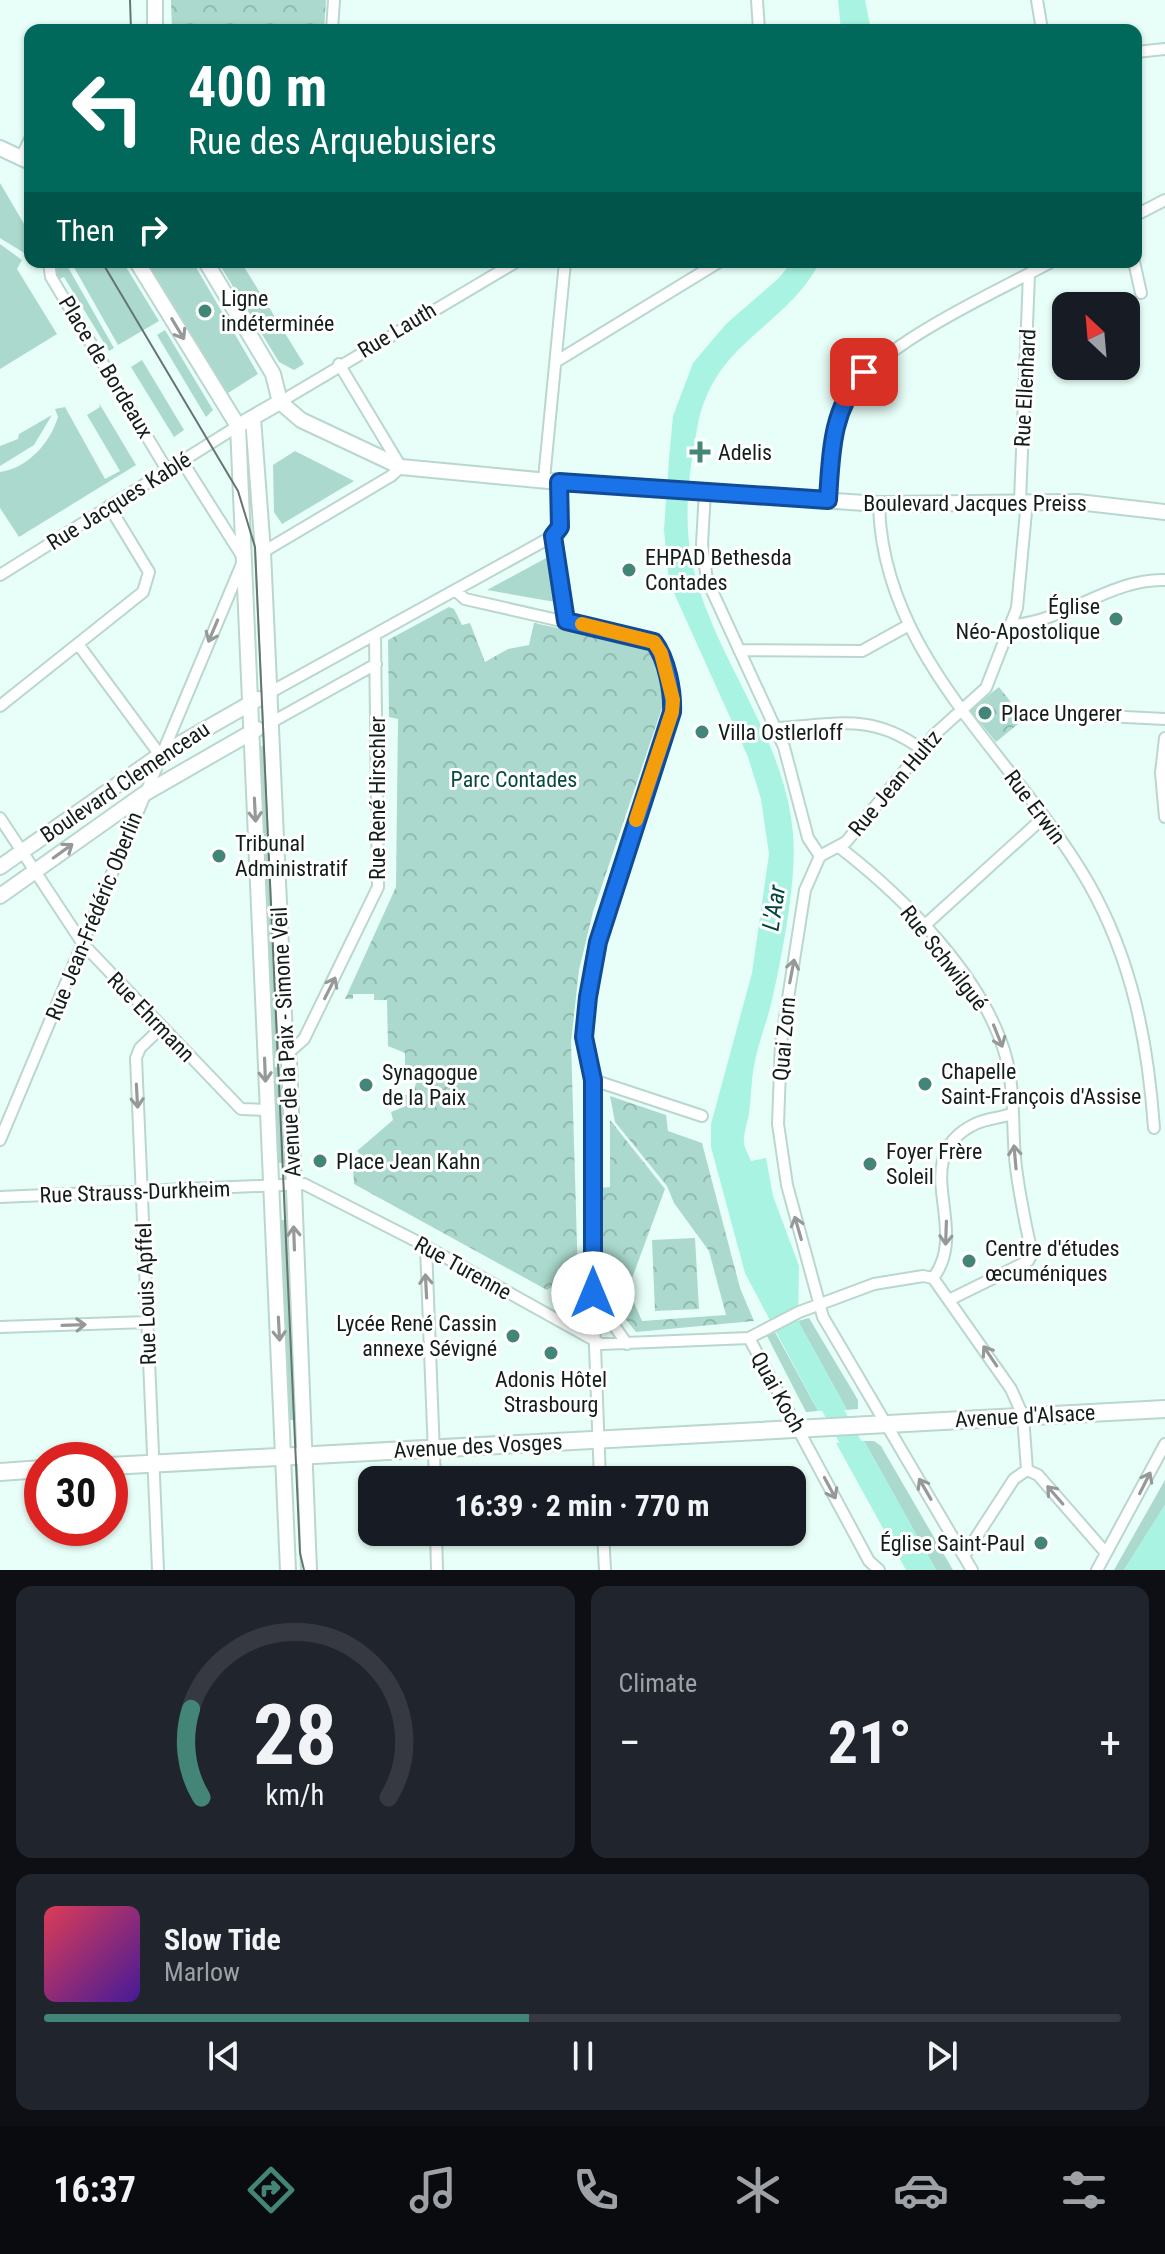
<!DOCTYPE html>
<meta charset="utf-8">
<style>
body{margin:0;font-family:"Roboto Condensed",sans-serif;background:#20242c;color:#f1f3f6;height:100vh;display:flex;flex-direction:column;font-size:30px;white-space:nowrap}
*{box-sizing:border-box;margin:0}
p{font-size:26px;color:#9ea1a6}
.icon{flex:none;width:44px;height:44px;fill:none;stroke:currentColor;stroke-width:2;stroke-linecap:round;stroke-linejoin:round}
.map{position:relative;height:1570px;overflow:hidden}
.panel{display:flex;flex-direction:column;gap:16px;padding:16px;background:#0d0f14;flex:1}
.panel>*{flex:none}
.guide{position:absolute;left:24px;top:24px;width:1118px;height:244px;border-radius:16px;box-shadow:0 2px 6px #0004;background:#00695c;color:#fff;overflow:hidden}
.needle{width:52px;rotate:334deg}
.fabs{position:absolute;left:1052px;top:292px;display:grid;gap:16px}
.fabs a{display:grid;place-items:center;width:88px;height:88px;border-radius:16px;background:#171b24;box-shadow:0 2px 6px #0004;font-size:40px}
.speed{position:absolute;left:24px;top:1442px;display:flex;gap:16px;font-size:40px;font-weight:700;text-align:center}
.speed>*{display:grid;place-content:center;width:104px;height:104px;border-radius:50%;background:#171b24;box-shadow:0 2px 6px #0004;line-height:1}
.speed .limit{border:12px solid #d22;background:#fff;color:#111}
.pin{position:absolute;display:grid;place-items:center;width:68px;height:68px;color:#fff;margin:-34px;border-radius:16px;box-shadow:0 4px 12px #0006}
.me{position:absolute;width:88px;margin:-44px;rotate:0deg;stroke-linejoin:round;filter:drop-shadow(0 0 6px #0008)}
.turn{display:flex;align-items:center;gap:28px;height:168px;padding:0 32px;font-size:36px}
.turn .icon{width:104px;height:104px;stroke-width:2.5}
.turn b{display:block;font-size:56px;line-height:68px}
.then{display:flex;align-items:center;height:76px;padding:0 32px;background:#0003;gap:16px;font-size:30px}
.big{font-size:60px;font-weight:700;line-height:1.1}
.panel .card{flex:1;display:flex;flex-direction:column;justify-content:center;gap:12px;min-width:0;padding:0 28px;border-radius:16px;background:#20242c}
.panel .dial{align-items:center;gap:0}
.dial svg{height:208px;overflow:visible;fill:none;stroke:#363941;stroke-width:7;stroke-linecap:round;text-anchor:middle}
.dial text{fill:#f1f3f6;stroke:none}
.song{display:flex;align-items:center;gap:24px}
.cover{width:96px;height:96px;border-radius:12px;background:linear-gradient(135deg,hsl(350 70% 55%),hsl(260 70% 35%))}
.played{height:8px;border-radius:4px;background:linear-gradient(90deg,#438678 45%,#363941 45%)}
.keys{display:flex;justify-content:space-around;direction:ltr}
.heat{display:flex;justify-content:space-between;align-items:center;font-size:44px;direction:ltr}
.panel .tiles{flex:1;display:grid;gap:16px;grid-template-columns:1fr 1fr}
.card:last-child{grid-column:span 2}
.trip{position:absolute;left:358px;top:1466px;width:448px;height:80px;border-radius:16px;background:#171b24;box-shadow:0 2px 6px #0004;font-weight:700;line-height:80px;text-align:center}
.dock{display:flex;height:128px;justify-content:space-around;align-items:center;background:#090b0e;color:#9ea1a6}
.dock .icon{width:56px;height:56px}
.dock .current{color:#438678}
.dock b{font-size:36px;color:#f1f3f6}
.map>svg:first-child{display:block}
.grass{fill:#abd9cd}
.park{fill:url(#park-crowns)}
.water{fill:#a8f3e1}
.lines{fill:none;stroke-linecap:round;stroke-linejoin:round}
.river{stroke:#a8f3e1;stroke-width:20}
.street-casing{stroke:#bad7cf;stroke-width:14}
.secondary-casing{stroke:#bad7cf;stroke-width:18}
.primary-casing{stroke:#bad7cf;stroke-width:20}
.street{stroke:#fff;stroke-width:10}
.secondary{stroke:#fff;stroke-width:14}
.primary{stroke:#fff;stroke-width:16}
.tram{stroke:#657570;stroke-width:2}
.oneway{stroke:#959a98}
.route-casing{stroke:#114b97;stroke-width:20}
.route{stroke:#1a73e8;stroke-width:14}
.slow{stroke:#f59e0b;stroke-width:14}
.poi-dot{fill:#438678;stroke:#fff;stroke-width:3}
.labels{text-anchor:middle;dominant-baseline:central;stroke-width:6;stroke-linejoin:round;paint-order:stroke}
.poi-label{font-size:22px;fill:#131e1b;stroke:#fff;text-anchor:start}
.street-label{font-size:22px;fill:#131e1b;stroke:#fff}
.park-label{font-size:22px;fill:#074a3f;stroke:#fff}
.water-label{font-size:24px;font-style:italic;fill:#00453b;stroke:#fff}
</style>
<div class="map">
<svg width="1165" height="1570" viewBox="0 0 1165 1570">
<defs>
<pattern id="park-crowns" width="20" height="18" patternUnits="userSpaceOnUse" patternTransform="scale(2)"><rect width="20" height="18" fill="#abd9cd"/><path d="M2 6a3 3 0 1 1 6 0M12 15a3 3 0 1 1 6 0" fill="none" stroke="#92baaf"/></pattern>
</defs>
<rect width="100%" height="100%" fill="#e7fff8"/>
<path class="grass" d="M 0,183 L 30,234 L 29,256 L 0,238 Z
M 0,244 L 22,260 L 17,269 L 57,334 L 0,369 Z
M 55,262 L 65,262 L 114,348 L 109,351 L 64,277 L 57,280 Z
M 71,262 L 123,262 L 159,321 L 118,345 Z
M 147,262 L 193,262 L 258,374 L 228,393 L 224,389 Z
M 218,262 L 241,262 L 304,364 L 294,370 L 279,362 Z
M 165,330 L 213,410 L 206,417 L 157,335 Z
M 142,360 L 184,430 L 174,437 L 131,367 Z
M 99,403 L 136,465 L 19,537 L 0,508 L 0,472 C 28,468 50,443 58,417 L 55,409 L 65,407 L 105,479 L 120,471 L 87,415 L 100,407 Z
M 52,415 L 34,445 L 0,466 L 0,446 L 18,439 L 19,434 Z
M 295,451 L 354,481 L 282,524 L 274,512 L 273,465 Z
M 548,557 L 555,602 L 487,590 Z
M 266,744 L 279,1058 L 272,1058 L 258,748 Z
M 272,1067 L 280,1067 L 284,1163 L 276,1163 Z
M 279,1220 L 287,1220 L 296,1420 L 287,1420 Z
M 809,1318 L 858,1400 L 858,1409 L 847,1410 L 798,1321 Z
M 775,1332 L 818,1411 L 806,1412 L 767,1336 Z
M 864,1441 L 874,1441 L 881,1446 L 953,1570 L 936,1570 Z
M 1165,1480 L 1165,1505 L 1124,1570 L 1114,1570 Z"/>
<path class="park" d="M 171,0 L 326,0 L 324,30 L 172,30 Z
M 449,607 L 454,609 L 462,625 L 470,623 L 485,662 L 508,649 L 529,645 L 534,623 L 644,646 L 655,659 L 665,699 L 593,912 L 579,970 L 571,1042 L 578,1278 L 564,1279 L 547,1290 L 354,1184 L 353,1165 L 362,1156 L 357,1151 L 393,1120 L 391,1112 L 406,1106 L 405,1095 L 413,1095 L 416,1083 L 412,1073 L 405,1073 L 405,1053 L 388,1046 L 387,1000 L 374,1000 L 374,994 L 353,994 L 353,999 L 345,999 L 396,887 L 398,719 L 389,717 L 388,640 Z
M 999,687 L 1024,719 L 996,742 L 970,710 Z
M 610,1096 L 666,1115 L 668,1131 L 702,1143 L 740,1288 L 754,1321 L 636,1332 L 603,1291 L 600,1188 L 610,1187 L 610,1120 L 665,1189 L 628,1289 L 642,1321 L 726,1315 L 709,1251 L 674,1203 L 667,1186 L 615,1122 Z
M 695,1238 L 699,1309 L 655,1311 L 652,1240 Z"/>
<path class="water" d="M 838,0 L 865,0 L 871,30 L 841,30 Z
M 792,262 L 820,262 C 783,331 712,341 697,429 C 689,472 683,518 692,562 C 712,657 785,735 793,834 C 797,878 783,951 773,996 C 768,1020 758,1042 754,1066 C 751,1082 751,1098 749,1114 C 747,1123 743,1136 744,1144 C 745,1149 749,1156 751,1161 L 766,1158 L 773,1196 L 799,1266 L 798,1321 L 847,1410 L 818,1411 L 745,1273 L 711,1147 L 711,1124 L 752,973 L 769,854 L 761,799 L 748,757 L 669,582 L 664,530 L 669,459 L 673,416 L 693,363 L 726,324 L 778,279 Z
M 864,1441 L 936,1570 L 906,1570 L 836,1443 Z
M 1165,1505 L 1165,1570 L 1124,1570 Z"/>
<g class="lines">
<path class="river" d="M 821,1388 L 863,1465"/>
<defs>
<path id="street" d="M 757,0 L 759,30
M 1037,0 L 1042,30
M 332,30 L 334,0
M 1136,52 L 1165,49
M 21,158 L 30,139
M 1136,215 L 1165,200
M 49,262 L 51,277 L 167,470
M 1134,262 L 1141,293
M 557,361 L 719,262
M 280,402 L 516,262
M 544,479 L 565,262
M 705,491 L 702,544 L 707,580 L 784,747 L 808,838 L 820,856
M 828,500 C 830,470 829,439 840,410 C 865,348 992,295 1051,262
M 1020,501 L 1029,274
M 879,504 C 882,659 1017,758 1089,884 C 1132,960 1148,1042 1154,1128
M 553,536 L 566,621
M 263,552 L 391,476 L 401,467 L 339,364
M 0,575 L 238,426
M 455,590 L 465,599 L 654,642 C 667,658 673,692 672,712 L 598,942 L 584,1037 L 593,1080 L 593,1293 L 600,1480
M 1013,625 C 1066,621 1112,578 1165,580
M 78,644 L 160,755
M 739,650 L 862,651 L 909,625
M 269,693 L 553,536 L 560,527 L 559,482
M 0,706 L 143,592 L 149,572 L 109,506
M 1105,716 L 1165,719
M 272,722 L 376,664
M 776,728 C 835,725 871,712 921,749
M 1165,738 L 1161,773 L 1165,817
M 0,818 L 83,944 L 241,1109 L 266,1110
M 839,847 C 904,897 987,980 1007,1061 C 1015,1095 1012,1124 1015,1158 C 1018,1190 1025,1222 1032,1254 L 1028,1261 L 951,1299
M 820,856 L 805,890 L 781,1043 L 778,1124 L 787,1185 L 823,1317 L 972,1570
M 820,856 L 846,842 L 934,735 L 986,688 L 1017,608 L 1027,501
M 924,926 L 1044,817
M 288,1053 L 304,1039 L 378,887 L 375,635
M 593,1080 L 702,1116
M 0,1140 L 244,559 L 182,461
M 0,1197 L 304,1184 L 418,1242 L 601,1344 L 749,1338 L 799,1312 L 874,1284 L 923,1276 L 933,1278
M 426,1247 L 435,1480
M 933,1278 L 1011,1389 L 1023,1416 L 1027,1470
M 933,1278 C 972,1228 905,1158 975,1124 C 987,1118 1000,1118 1012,1114
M 594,1312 L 606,1314 L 627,1344
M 0,1327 L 148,1322
M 749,1338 L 869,1561 L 879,1570
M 436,1532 L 437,1570
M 603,1532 L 605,1570
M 964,1556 L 1014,1479 L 1027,1470 L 1038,1475 L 1106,1553
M 158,1570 L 136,1058 L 140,1048 L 161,1028
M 1097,1570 L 1165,1444"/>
<path id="secondary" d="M 155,0 L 155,30
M 0,148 L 30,162
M 137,262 L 238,426 L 288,1570
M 206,262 L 273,374 L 280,402
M 280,402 L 301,420 L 401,467 L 559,482 L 879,504 L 1078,502 L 1165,512
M 253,418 L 263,552 L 285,1036 L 289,1062 L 309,1570
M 245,422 L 280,402
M 0,867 L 160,755 L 258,699
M 0,896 L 144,794 L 257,729"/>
<path id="primary" d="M 110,1466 L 1165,1409
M 0,1472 L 42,1469"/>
</defs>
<use href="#street" class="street-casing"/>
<use href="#secondary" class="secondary-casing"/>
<use href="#primary" class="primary-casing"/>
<use href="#street" class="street"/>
<use href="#secondary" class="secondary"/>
<use href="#primary" class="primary"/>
<path class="tram" d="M 130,0 L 131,30
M 102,262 L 238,491 L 255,547 L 300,1553 L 304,1570"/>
</g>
<defs><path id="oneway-shaft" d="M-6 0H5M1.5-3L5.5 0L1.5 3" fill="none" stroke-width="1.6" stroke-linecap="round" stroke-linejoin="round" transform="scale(2)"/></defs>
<g class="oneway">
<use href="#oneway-shaft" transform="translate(178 329) rotate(59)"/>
<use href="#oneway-shaft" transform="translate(213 631) rotate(113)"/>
<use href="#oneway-shaft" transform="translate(255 810) rotate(87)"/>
<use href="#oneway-shaft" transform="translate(63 851) rotate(-36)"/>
<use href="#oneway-shaft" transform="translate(792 971) rotate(-79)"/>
<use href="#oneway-shaft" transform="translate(330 988) rotate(-63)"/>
<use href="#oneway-shaft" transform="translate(998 1036) rotate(68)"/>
<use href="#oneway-shaft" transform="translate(265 1070) rotate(88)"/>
<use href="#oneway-shaft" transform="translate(137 1096) rotate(87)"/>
<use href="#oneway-shaft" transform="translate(1015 1157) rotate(-95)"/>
<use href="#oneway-shaft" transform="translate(798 1228) rotate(-106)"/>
<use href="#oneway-shaft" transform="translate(946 1233) rotate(92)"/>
<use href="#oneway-shaft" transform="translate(294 1238) rotate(-92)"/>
<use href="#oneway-shaft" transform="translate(426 1286) rotate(-93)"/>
<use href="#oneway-shaft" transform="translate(74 1325) rotate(-2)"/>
<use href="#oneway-shaft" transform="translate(279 1329) rotate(87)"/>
<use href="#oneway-shaft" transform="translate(990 1356) rotate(-124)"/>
<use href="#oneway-shaft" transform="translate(1145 1483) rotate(-63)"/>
<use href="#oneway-shaft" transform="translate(830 1488) rotate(62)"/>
<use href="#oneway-shaft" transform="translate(925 1489) rotate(-120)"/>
<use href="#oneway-shaft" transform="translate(1055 1495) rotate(-131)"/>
</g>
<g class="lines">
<defs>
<path id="route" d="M 593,1293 L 593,1080 L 584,1037 L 588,997 L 598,942 L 672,712 C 673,692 667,659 654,642 L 566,621 L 553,536 L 560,527 L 559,482 L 828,500 C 831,453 831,410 864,372"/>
</defs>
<use href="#route" class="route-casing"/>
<use href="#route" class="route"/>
<path class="slow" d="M 582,624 L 654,642 L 661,653 L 673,700 L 672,712 L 636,820"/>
</g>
<g class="poi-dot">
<circle cx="205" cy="311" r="8"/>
<path d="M696 440h8v8h8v8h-8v8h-8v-8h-8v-8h8z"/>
<circle cx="629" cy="570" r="8"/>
<circle cx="1116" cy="619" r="8"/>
<circle cx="985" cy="713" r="8"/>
<circle cx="702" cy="732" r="8"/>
<circle cx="219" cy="856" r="8"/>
<circle cx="925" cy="1084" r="8"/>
<circle cx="366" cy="1085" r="8"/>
<circle cx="320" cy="1161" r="8"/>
<circle cx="870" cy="1164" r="8"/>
<circle cx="969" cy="1261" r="8"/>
<circle cx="513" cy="1336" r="8"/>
<circle cx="551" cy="1353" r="8"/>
<circle cx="1041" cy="1543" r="8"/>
</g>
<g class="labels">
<g class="poi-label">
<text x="221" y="298">Ligne<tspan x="221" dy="25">indéterminée</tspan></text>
<text x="718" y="452">Adelis</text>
<text x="645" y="557">EHPAD Bethesda<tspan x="645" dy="25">Contades</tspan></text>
<text x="1100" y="606" text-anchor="end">Église<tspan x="1100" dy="25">Néo-Apostolique</tspan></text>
<text x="1001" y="713">Place Ungerer</text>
<text x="718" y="732">Villa Ostlerloff</text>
<text x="235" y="843">Tribunal<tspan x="235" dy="25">Administratif</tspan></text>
<text x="941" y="1071">Chapelle<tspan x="941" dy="25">Saint-François d'Assise</tspan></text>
<text x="382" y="1072">Synagogue<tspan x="382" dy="25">de la Paix</tspan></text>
<text x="886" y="1151">Foyer Frère<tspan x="886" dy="25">Soleil</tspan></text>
<text x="336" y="1161">Place Jean Kahn</text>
<text x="985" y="1248">Centre d'études<tspan x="985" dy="25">œcuméniques</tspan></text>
<text x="497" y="1323" text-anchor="end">Lycée René Cassin<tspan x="497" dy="25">annexe Sévigné</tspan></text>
<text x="551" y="1379" text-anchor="middle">Adonis Hôtel<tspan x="551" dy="25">Strasbourg</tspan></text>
<text x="1025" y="1543" text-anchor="end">Église Saint-Paul</text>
</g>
<g class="street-label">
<text transform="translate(397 330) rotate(-31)">Rue Lauth</text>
<text transform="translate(106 367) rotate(59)">Place de Bordeaux</text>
<text transform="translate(1025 388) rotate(-87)">Rue Ellenhard</text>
<text transform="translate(119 501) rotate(-32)">Rue Jacques Kablé</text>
<text x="975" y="503">Boulevard Jacques Preiss</text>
<text transform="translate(125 782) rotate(-34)">Boulevard Clemenceau</text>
<text transform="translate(895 783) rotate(-50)">Rue Jean Hultz</text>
<text transform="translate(377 798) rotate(-90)">Rue René Hirschler</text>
<text transform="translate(1035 807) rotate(53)">Rue Erwin</text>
<text transform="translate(94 916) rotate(-68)">Rue Jean-Frédéric Oberlin</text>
<text transform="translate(944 958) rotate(52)">Rue Schwilgué</text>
<text transform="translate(151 1017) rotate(46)">Rue Ehrmann</text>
<text transform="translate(784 1039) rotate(-85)">Quai Zorn</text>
<text transform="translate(286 1042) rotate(-93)">Avenue de la Paix - Simone Veil</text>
<text transform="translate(135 1192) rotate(-2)">Rue Strauss-Durkheim</text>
<text transform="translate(463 1268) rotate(29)">Rue Turenne</text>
<text transform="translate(146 1294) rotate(-92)">Rue Louis Apffel</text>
<text transform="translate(778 1392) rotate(61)">Quai Koch</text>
<text transform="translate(1025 1416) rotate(-3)">Avenue d'Alsace</text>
<text transform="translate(478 1446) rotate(-3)">Avenue des Vosges</text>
</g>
<g class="park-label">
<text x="514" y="779">Parc Contades</text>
</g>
<g class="water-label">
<text transform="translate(774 908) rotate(-81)">L'Aar</text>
</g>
</g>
</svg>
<div class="fabs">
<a><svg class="needle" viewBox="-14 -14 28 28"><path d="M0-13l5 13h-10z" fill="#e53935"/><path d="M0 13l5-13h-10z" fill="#9ea1a6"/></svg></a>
</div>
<div class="speed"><div class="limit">30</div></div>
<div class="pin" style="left:864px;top:372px;background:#d93025"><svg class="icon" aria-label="arrive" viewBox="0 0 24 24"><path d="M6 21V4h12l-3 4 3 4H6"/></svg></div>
<svg class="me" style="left:593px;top:1293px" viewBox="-20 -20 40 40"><circle r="19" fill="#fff"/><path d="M0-13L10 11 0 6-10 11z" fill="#1a73e8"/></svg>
<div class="trip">16:39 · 2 min · 770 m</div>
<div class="guide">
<div class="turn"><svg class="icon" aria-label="left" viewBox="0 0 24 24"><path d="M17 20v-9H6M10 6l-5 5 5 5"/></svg><div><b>400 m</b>Rue des Arquebusiers</div></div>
<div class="then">Then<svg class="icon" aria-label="right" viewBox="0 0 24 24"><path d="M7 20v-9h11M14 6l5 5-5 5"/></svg></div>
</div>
</div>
<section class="panel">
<div class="tiles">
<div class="card dial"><svg viewBox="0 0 100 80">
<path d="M14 69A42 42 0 1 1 86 69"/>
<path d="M14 69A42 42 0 0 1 10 35" stroke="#438678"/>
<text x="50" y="56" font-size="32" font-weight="700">28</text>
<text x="50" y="72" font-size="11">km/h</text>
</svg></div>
<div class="card"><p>Climate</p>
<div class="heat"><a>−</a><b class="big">21°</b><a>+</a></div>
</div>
<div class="card">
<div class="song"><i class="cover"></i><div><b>Slow Tide</b><p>Marlow</p></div></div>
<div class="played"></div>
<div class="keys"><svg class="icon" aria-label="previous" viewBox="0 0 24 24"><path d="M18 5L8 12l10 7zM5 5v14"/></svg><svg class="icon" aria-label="pause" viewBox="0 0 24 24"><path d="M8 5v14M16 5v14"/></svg><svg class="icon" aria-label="next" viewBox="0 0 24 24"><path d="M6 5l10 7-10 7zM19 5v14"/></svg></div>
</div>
</div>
</section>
<nav class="dock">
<b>16:37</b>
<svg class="icon current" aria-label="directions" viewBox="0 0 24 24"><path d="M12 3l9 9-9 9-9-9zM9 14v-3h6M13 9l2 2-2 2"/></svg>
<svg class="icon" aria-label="music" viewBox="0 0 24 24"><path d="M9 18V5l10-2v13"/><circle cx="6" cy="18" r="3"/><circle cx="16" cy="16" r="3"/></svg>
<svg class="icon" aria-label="phone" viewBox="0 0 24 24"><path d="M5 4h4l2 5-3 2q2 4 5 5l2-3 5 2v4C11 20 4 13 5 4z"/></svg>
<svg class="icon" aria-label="climate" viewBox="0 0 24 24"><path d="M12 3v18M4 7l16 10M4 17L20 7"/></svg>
<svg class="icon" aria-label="car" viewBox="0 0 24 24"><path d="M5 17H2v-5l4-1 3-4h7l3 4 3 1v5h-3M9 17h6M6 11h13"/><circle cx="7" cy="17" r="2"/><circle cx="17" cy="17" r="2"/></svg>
<svg class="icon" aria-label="filters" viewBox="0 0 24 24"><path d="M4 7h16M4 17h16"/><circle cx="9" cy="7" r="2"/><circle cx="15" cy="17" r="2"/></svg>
</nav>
